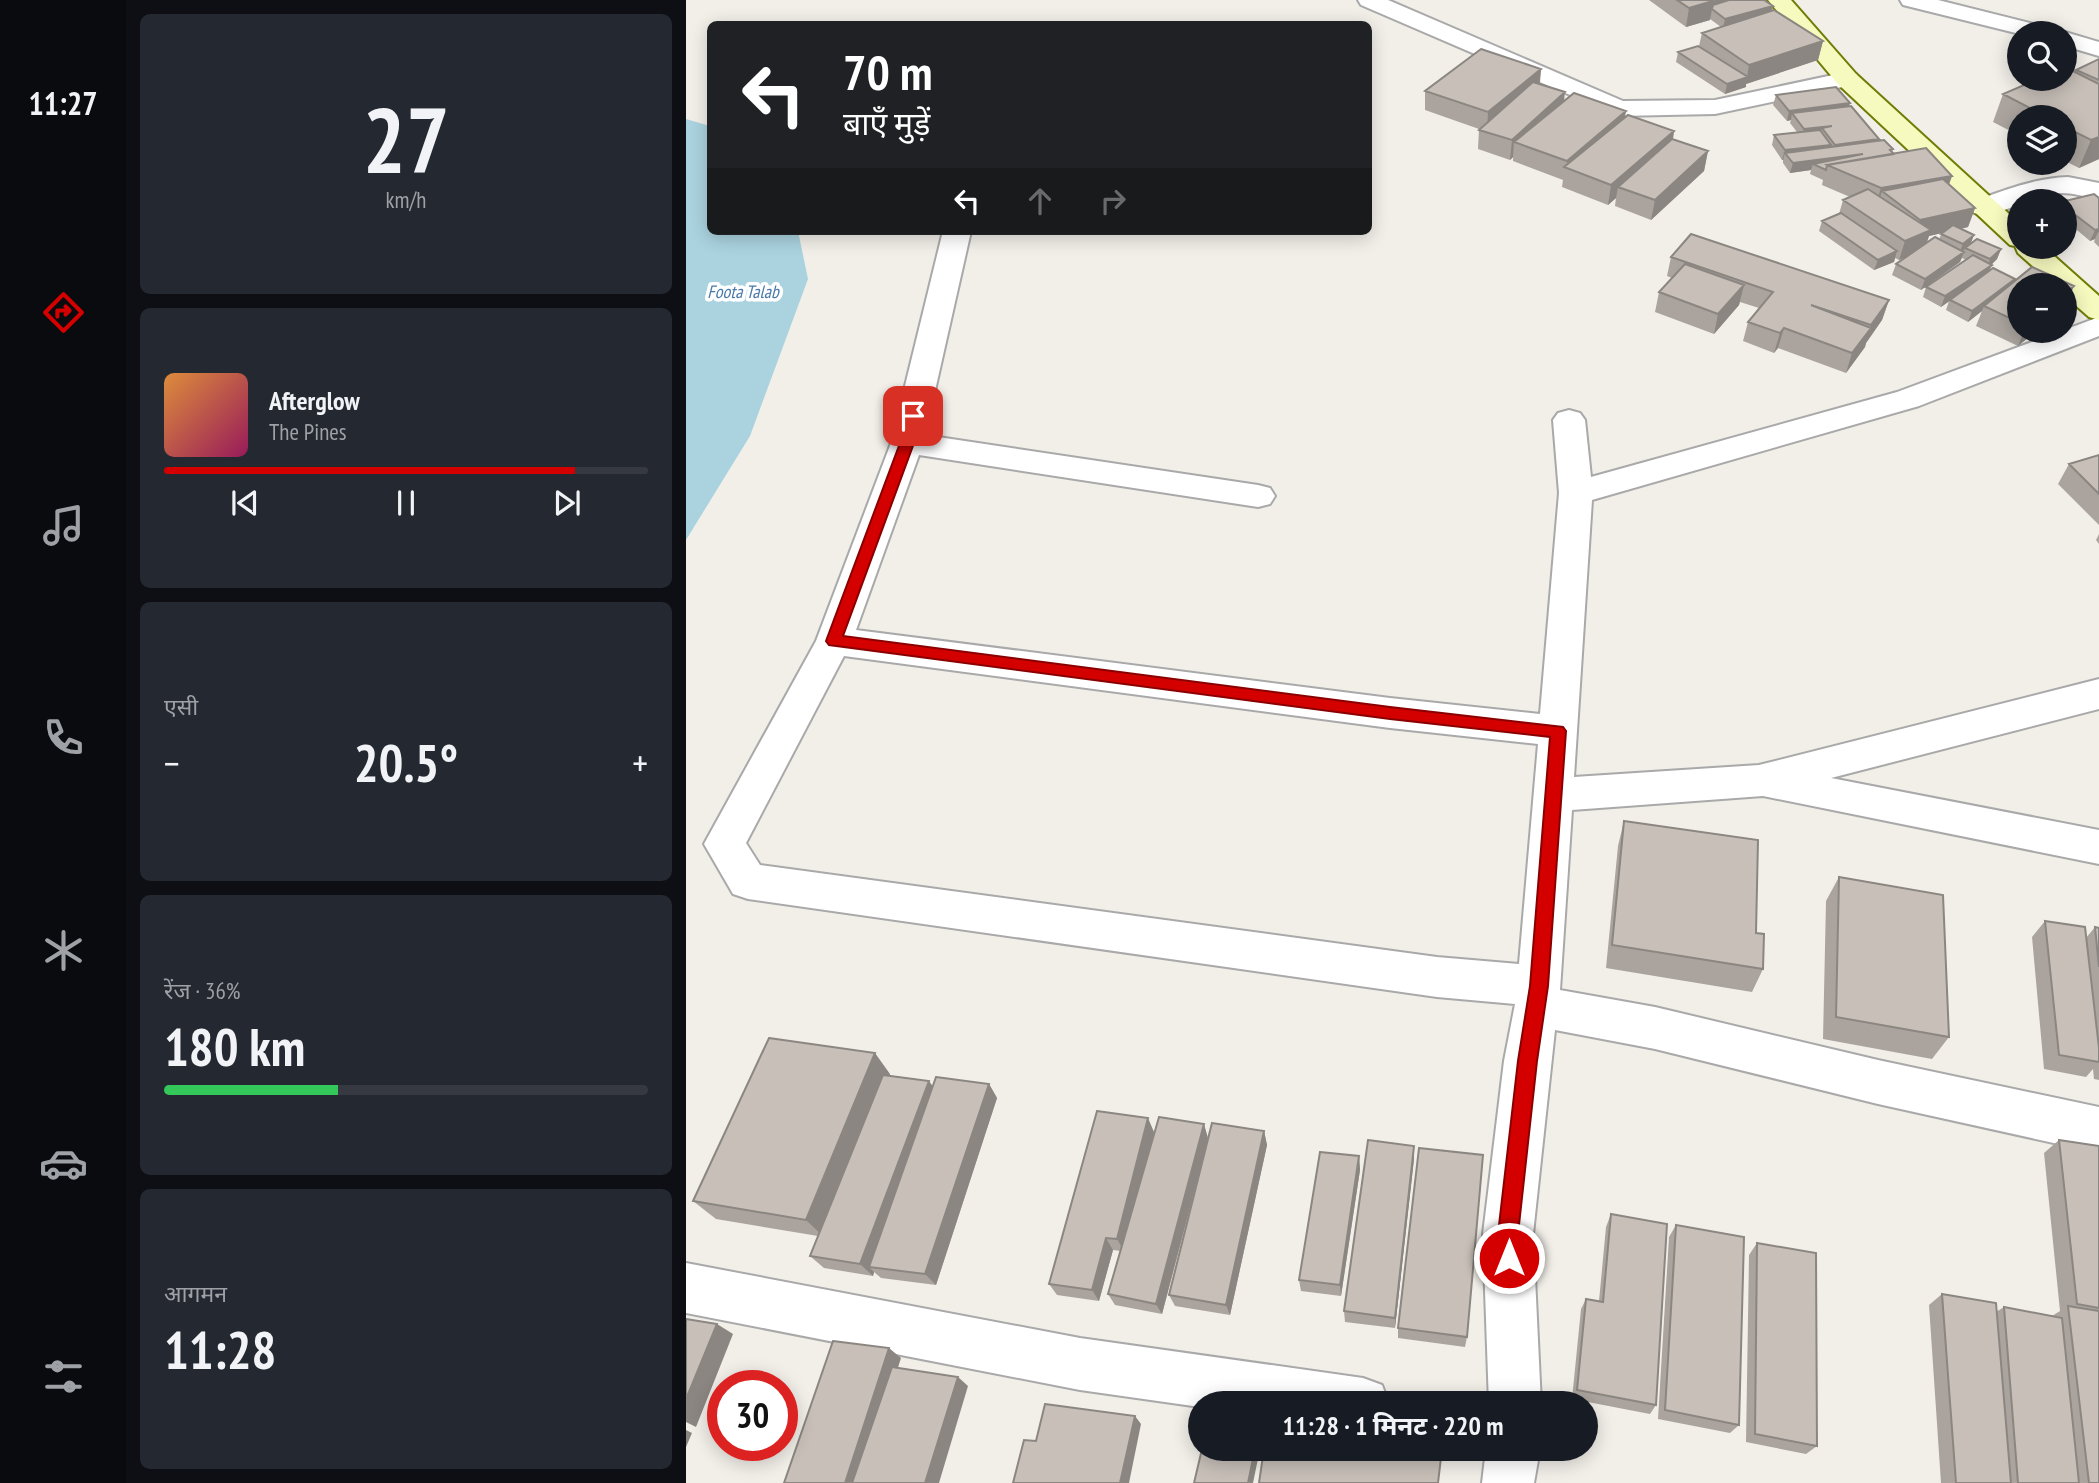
<!DOCTYPE html>
<html lang="hi">
<meta charset="utf-8">
<style>
body{margin:0;font-family:"PT Sans Narrow","Noto Sans Devanagari",sans-serif;background:#242831;color:#f1f3f6;height:100vh;display:flex;flex-direction:column;font-size:26px;white-space:nowrap}
*{box-sizing:border-box;margin:0}
p{font-size:23px;color:#9ea1a6}
.icon{flex:none;width:38px;height:38px;fill:none;stroke:currentColor;stroke-width:2;stroke-linecap:round;stroke-linejoin:round}
.map{position:relative;flex:1;overflow:hidden}
.side{display:flex;flex-direction:column;gap:14px;padding:14px;background:#0d0f14;width:560px}
.side>*{flex:none}
.top-card{position:absolute;left:21px;top:21px;width:665px;height:214px;border-radius:10px;box-shadow:0 4px 18px #0003;background:#202124;color:#fff;overflow:hidden}
.fabs{position:absolute;left:1321px;top:21px;display:grid;gap:14px}
.fabs a{display:grid;place-items:center;width:70px;height:70px;border-radius:50%;background:#171b24;box-shadow:0 4px 18px #0003;font-size:35px}
.speed{position:absolute;left:21px;top:1370px;display:flex;gap:14px;font-size:35px;font-weight:700;text-align:center}
.speed>*{display:grid;place-content:center;width:91px;height:91px;border-radius:50%;background:#171b24;box-shadow:0 4px 18px #0003;line-height:1}
.speed .limit{border:10px solid #d22;background:#fff;color:#111}
.pin{position:absolute;display:grid;place-items:center;width:60px;height:60px;color:#fff;margin:-30px;border-radius:14px;box-shadow:0 4px 10px #0006}
.me{position:absolute;width:77px;margin:-38px;rotate:0deg;stroke-linejoin:round;filter:drop-shadow(0 0 5px #0008)}
.turn{display:flex;align-items:center;gap:24px;height:147px;padding:0 21px;font-size:32px}
.turn .icon{width:91px;height:91px;stroke-width:2.5}
.turn b{display:block;font-size:49px;line-height:60px}
.lanes{display:flex;align-items:center;height:66px;padding:0 21px;background:#0003;justify-content:center;gap:35px;direction:ltr}
.lanes .off{opacity:.35}
.big{font-size:52px;font-weight:700;line-height:1.1}
.side .widget{flex:1;display:flex;flex-direction:column;justify-content:center;gap:10px;min-width:0;padding:0 24px;border-radius:10px;background:#242831}
.side .dial{align-items:center;gap:0}
.dial b{font-size:91px;line-height:1}
.song{display:flex;align-items:center;gap:21px}
.cover{width:84px;height:84px;border-radius:10px;background:linear-gradient(135deg,hsl(30 70% 55%),hsl(330 70% 35%))}
.played{height:7px;border-radius:4px;background:linear-gradient(90deg,#d40000 85%,#363941 85%)}
.keys{display:flex;justify-content:space-around;direction:ltr}
.heat{display:flex;justify-content:space-between;align-items:center;font-size:38px;direction:ltr}
.charge{height:10px;border-radius:5px;background:linear-gradient(90deg,#34c759 36%,#363941 0)}
.trip{position:absolute;left:502px;top:1391px;width:410px;height:70px;border-radius:35px;background:#171b24;box-shadow:0 4px 18px #0003;font-weight:700;line-height:70px;text-align:center}
main{display:flex;flex:1;min-height:0}
.tab-bar{display:flex;flex-direction:column;width:126px;justify-content:space-around;align-items:center;background:#090b0e;color:#9ea1a6}
.tab-bar .icon{width:49px;height:49px}
.tab-bar .selected{color:#d40000}
.tab-bar b{font-size:32px;color:#f1f3f6}
.map>svg:first-child{display:block}
.water{fill:#aad3df}
.lines{fill:none;stroke-linecap:round;stroke-linejoin:round}
.minor-casing{stroke:#a9a9a9;stroke-width:4}
.secondary-casing{stroke:#707d05;stroke-width:4}
.minor{fill:#fff;fill-rule:evenodd}
.secondary{fill:#f7fabf;fill-rule:evenodd}
.wall{fill:#aba49e;fill-rule:evenodd}
.shaded-wall{fill:#8b8681}
.building{fill:#c7bfb8;stroke:#8b8681;stroke-width:2}
.route{fill:#d40000;stroke:#8a0000;stroke-width:2}
.labels{text-anchor:middle;dominant-baseline:central;stroke-width:7;stroke-linejoin:round;paint-order:stroke}
.far-water-label{font-size:18px;font-style:italic;fill:#4a7aab;stroke:#fff}
</style>
<main>
<nav class="tab-bar">
<b>11:27</b>
<svg class="icon selected" aria-label="directions" viewBox="0 0 24 24"><path d="M12 3l9 9-9 9-9-9zM9 14v-3h6M13 9l2 2-2 2"/></svg>
<svg class="icon" aria-label="music" viewBox="0 0 24 24"><path d="M9 18V5l10-2v13"/><circle cx="6" cy="18" r="3"/><circle cx="16" cy="16" r="3"/></svg>
<svg class="icon" aria-label="phone" viewBox="0 0 24 24"><path d="M5 4h4l2 5-3 2q2 4 5 5l2-3 5 2v4C11 20 4 13 5 4z"/></svg>
<svg class="icon" aria-label="climate" viewBox="0 0 24 24"><path d="M12 3v18M4 7l16 10M4 17L20 7"/></svg>
<svg class="icon" aria-label="car" viewBox="0 0 24 24"><path d="M5 17H2v-5l4-1 3-4h7l3 4 3 1v5h-3M9 17h6M6 11h13"/><circle cx="7" cy="17" r="2"/><circle cx="17" cy="17" r="2"/></svg>
<svg class="icon" aria-label="filters" viewBox="0 0 24 24"><path d="M4 7h16M4 17h16"/><circle cx="9" cy="7" r="2"/><circle cx="15" cy="17" r="2"/></svg>
</nav>
<section class="side">
<div class="widget dial"><b>27</b><p>km/h</p></div>
<div class="widget">
<div class="song"><i class="cover"></i><div><b>Afterglow</b><p>The Pines</p></div></div>
<div class="played"></div>
<div class="keys"><svg class="icon" aria-label="previous" viewBox="0 0 24 24"><path d="M18 5L8 12l10 7zM5 5v14"/></svg><svg class="icon" aria-label="pause" viewBox="0 0 24 24"><path d="M8 5v14M16 5v14"/></svg><svg class="icon" aria-label="next" viewBox="0 0 24 24"><path d="M6 5l10 7-10 7zM19 5v14"/></svg></div>
</div>
<div class="widget"><p>एसी</p>
<div class="heat"><a>−</a><b class="big">20.5°</b><a>+</a></div>
</div>
<div class="widget"><p>रेंज · 36%</p><b class="big">180 km</b><div class="charge"></div></div>
<div class="widget"><p>आगमन</p><b class="big">11:28</b></div>
</section>
<div class="map">
<svg width="1413" height="1483" viewBox="0 0 1413 1483">
<rect width="100%" height="100%" fill="#f2efe9"/>
<path class="water" d="M 0,119 L 24,126 L 24,231 L 112,231 L 122,279 L 64,436 L 0,540 Z"/>
<g class="lines">
<defs>
<path id="minor" d="M 672,0 L 702,0 L 937,101 L 1029,100 L 1161,72 L 1170,74 L 1173,79 L 1170,84 L 1161,86 L 1029,114 L 933,116 L 675,5 Z
M 1214,0 L 1252,0 L 1364,28 L 1368,33 L 1334,34 L 1217,5 Z
M 1379,32 L 1413,42 L 1413,56 L 1379,46 L 1379,33 L 1374,33 Z
M 1382,177 L 1413,183 L 1413,200 C 1394,195 1377,190 1357,195 C 1335,200 1312,219 1288,213 L 1285,207 L 1288,201 C 1319,190 1349,178 1382,177 Z
M 257,231 L 285,231 L 239,435 L 572,485 L 584,488 L 589,496 L 584,504 L 572,507 L 233,455 L 170,630 L 704,698 L 854,714 L 873,493 L 867,420 L 872,413 L 883,410 L 894,413 L 899,420 L 905,477 L 1211,392 L 1413,317 L 1413,336 L 1233,406 L 906,500 L 888,777 L 1073,765 L 1413,679 L 1413,709 L 1145,778 L 1413,830 L 1413,864 L 1077,796 L 886,810 L 874,990 L 969,1007 L 1192,1060 L 1413,1107 L 1413,1153 L 1192,1104 L 969,1049 L 869,1030 L 847,1234 L 855,1404 L 803,1404 L 797,1234 L 818,1061 L 829,1004 L 751,997 L 62,899 L 47,894 L 18,844 L 130,641 L 205,443 ZM 158,656 L 704,728 L 852,744 L 833,964 L 751,957 L 74,865 L 60,843 Z
M 0,1263 L 394,1338 L 677,1378 L 696,1385 L 703,1404 L 514,1404 L 514,1407 L 394,1390 L 0,1313 Z
M 800,1449 L 854,1449 L 848,1483 L 796,1483 Z"/>
<path id="secondary" d="M 1082,0 L 1105,0 L 1170,74 L 1334,224 L 1334,247 L 1358,247 L 1413,296 L 1413,320 L 1403,317 L 1379,296 L 1379,285 L 1368,285 L 1332,253 L 1329,246 L 1324,245 L 1152,84 Z"/>
</defs>
<use href="#minor" class="minor-casing"/>
<use href="#secondary" class="secondary-casing"/>
<use href="#minor" class="minor"/>
<use href="#secondary" class="secondary"/>
</g>
<path class="wall" d="M 963,0 L 1078,0 L 1087,6 L 1086,11 L 1137,41 L 1132,60 L 1060,84 L 1060,87 L 1039,94 L 990,62 L 992,52 L 1013,46 L 1016,33 L 1035,27 L 1024,19 L 1024,20 L 1000,27 Z
M 1413,59 L 1413,159 L 1393,168 L 1379,161 L 1379,117 L 1334,117 L 1334,136 L 1307,122 L 1317,94 L 1389,72 L 1390,70 Z
M 855,69 L 854,84 L 878,101 L 988,131 L 987,139 L 1022,151 L 1018,171 L 965,220 L 929,206 L 930,198 L 922,205 L 876,187 L 877,180 L 827,161 L 827,157 L 824,160 L 792,149 L 793,129 L 739,110 L 739,91 Z
M 1150,87 L 1164,103 L 1163,106 L 1165,106 L 1193,139 L 1193,140 L 1198,140 L 1207,149 L 1206,152 L 1208,154 L 1240,148 L 1266,176 L 1263,184 L 1289,208 L 1282,227 L 1275,229 L 1288,235 L 1284,245 L 1291,239 L 1315,249 L 1311,259 L 1305,265 L 1303,271 L 1307,268 L 1329,279 L 1327,283 L 1346,267 L 1388,286 L 1379,305 L 1379,285 L 1334,285 L 1334,331 L 1350,331 L 1332,346 L 1290,326 L 1296,311 L 1282,322 L 1260,310 L 1263,301 L 1255,307 L 1237,297 L 1240,287 L 1280,260 L 1276,258 L 1274,262 L 1235,290 L 1206,275 L 1210,264 L 1220,257 L 1213,260 L 1209,258 L 1208,262 L 1188,270 L 1133,231 L 1136,221 L 1153,214 L 1157,200 L 1164,197 L 1136,185 L 1137,180 L 1124,174 L 1125,170 L 1104,173 L 1097,163 L 1097,160 L 1096,160 L 1086,145 L 1088,135 L 1111,132 L 1104,123 L 1105,120 L 1101,121 L 1087,105 L 1090,95 ZM 1256,233 L 1253,239 L 1249,237 L 1241,243 L 1243,236 Z
M 1413,198 L 1413,247 L 1408,242 L 1409,239 L 1404,241 L 1379,220 L 1379,201 Z
M 985,257 L 1203,300 L 1196,320 L 1180,343 L 1179,347 L 1160,373 L 1092,348 L 1088,353 L 1057,341 L 1062,322 L 1073,308 L 1054,302 L 1053,305 L 1028,334 L 969,312 L 973,292 L 986,278 L 981,276 Z
M 1413,455 L 1413,525 L 1372,484 L 1383,464 Z
M 1413,534 L 1413,544 L 1410,540 Z
M 938,821 L 1070,933 L 1077,969 L 1066,992 L 920,968 L 932,846 Z
M 1153,877 L 1263,1037 L 1246,1059 L 1137,1039 L 1140,901 Z
M 1359,921 L 1400,938 L 1409,927 L 1413,928 L 1413,1080 L 1408,1079 L 1407,1069 L 1400,1077 L 1358,1069 L 1346,937 Z
M 204,1074 L 204,1076 L 247,1087 L 303,1084 L 311,1098 L 250,1285 L 195,1278 L 188,1272 L 187,1276 L 138,1268 L 124,1256 L 132,1236 L 30,1219 L 7,1201 Z
M 578,1131 L 581,1145 L 544,1315 L 489,1306 L 483,1295 L 519,1153 L 476,1314 L 429,1305 L 422,1294 L 435,1251 L 427,1250 L 413,1301 L 371,1295 L 363,1284 L 468,1132 L 459,1166 L 522,1138 Z
M 1373,1140 L 1413,1146 L 1413,1483 L 1255,1483 L 1243,1305 L 1256,1294 L 1310,1312 L 1318,1307 L 1366,1316 L 1374,1311 L 1358,1153 Z
M 728,1146 L 728,1159 L 709,1328 L 659,1322 L 658,1311 Z
M 673,1156 L 674,1170 L 655,1296 L 615,1291 L 613,1280 Z
M 925,1214 L 970,1405 L 964,1414 L 886,1399 L 895,1309 L 900,1299 L 913,1301 L 920,1227 Z
M 990,1225 L 1053,1425 L 1044,1433 L 972,1419 L 983,1237 Z
M 1071,1243 L 1131,1446 L 1120,1454 L 1060,1442 L 1063,1255 Z
M 712,1328 L 781,1337 L 779,1347 L 712,1338 Z"/>
<path class="shaded-wall" d="M 1030,0 L 1060,0 L 1026,9 L 1024,20 L 1000,27 L 1003,8 Z
M 1087,6 L 1085,15 L 1037,28 L 1039,19 Z
M 1137,41 L 1132,60 L 1060,84 L 1060,87 L 1039,94 L 1041,84 L 1061,77 L 1063,65 Z
M 855,69 L 853,88 L 801,132 L 802,112 Z
M 879,92 L 877,111 L 828,142 L 827,157 L 824,160 L 826,140 Z
M 1164,103 L 1161,112 L 1106,113 L 1105,120 L 1101,121 L 1103,111 Z
M 940,111 L 937,131 L 881,168 L 881,161 Z
M 1146,126 L 1136,128 L 1133,137 L 1116,139 L 1118,129 Z
M 988,131 L 985,151 L 932,187 L 930,198 L 922,205 L 925,185 Z
M 1413,137 L 1413,159 L 1393,168 L 1405,140 Z
M 1193,139 L 1190,149 L 1146,155 L 1149,145 Z
M 1145,145 L 1142,155 L 1099,153 L 1097,160 L 1096,160 L 1099,150 Z
M 1022,151 L 1018,171 L 965,220 L 969,200 Z
M 1177,154 L 1141,165 L 1127,164 L 1125,170 L 1104,173 L 1107,163 Z
M 1266,176 L 1259,195 L 1196,191 L 1191,207 L 1189,207 L 1195,188 Z
M 1289,208 L 1282,227 L 1243,236 L 1238,249 L 1213,260 L 1219,241 L 1228,237 L 1234,220 Z
M 1413,229 L 1413,233 L 1412,232 L 1409,239 L 1404,241 L 1409,230 Z
M 1288,235 L 1284,245 L 1273,254 L 1277,244 Z
M 1315,249 L 1311,259 L 1305,265 L 1306,265 L 1301,275 L 1255,307 L 1259,296 L 1301,268 L 1304,259 Z
M 1211,251 L 1208,262 L 1188,270 L 1192,260 Z
M 1278,252 L 1274,262 L 1235,290 L 1239,279 Z
M 1329,279 L 1325,289 L 1298,306 L 1296,311 L 1282,322 L 1286,311 Z
M 1058,285 L 1053,305 L 1028,334 L 1032,314 Z
M 1388,286 L 1379,305 L 1379,293 Z
M 1203,300 L 1196,320 L 1180,343 L 1179,347 L 1160,373 L 1166,353 L 1184,329 L 1185,325 Z
M 1098,328 L 1092,348 L 1088,353 L 1094,333 Z
M 1338,331 L 1350,331 L 1332,346 Z
M 189,1053 L 204,1074 L 139,1238 L 120,1220 Z
M 243,1081 L 253,1095 L 183,1267 L 188,1272 L 187,1276 L 174,1264 Z
M 303,1084 L 311,1098 L 250,1285 L 239,1274 Z
M 462,1118 L 468,1132 L 438,1251 L 431,1239 Z
M 518,1124 L 522,1138 L 476,1314 L 470,1304 Z
M 578,1131 L 581,1145 L 544,1315 L 540,1305 Z
M 728,1146 L 728,1159 L 709,1328 L 709,1318 Z
M 673,1156 L 674,1170 L 655,1296 L 654,1285 Z
M 420,1238 L 427,1250 L 413,1301 L 406,1290 Z
M 31,1324 L 47,1334 L 10,1427 L 0,1422 L 0,1399 Z
M 203,1348 L 215,1358 L 175,1483 L 159,1483 Z
M 272,1377 L 282,1386 L 253,1483 L 239,1483 Z
M 449,1416 L 455,1424 L 443,1483 L 434,1483 Z
M 0,1430 L 6,1433 L 0,1447 Z
M 569,1449 L 574,1449 L 567,1483 L 562,1483 Z"/>
<path class="building" d="M 991,0 L 1025,0 L 1027,1 L 1003,8 Z
M 1043,0 L 1078,0 L 1087,6 L 1039,19 L 1026,9 L 1027,5 Z
M 1088,10 L 1137,41 L 1063,65 L 1016,33 Z
M 1012,46 L 1062,77 L 1041,84 L 992,52 Z
M 795,49 L 855,69 L 802,112 L 739,91 Z
M 1413,59 L 1413,80 L 1390,70 Z
M 1379,67 L 1413,84 L 1413,137 L 1405,140 L 1379,127 L 1379,117 L 1361,117 L 1317,94 L 1352,79 L 1379,79 Z
M 847,82 L 879,92 L 826,140 L 793,130 Z
M 1150,87 L 1164,103 L 1103,111 L 1090,95 Z
M 888,93 L 940,111 L 881,161 L 828,142 Z
M 1165,106 L 1193,139 L 1149,145 L 1136,128 L 1146,126 L 1118,129 L 1106,113 Z
M 942,115 L 988,131 L 925,185 L 878,167 Z
M 1134,130 L 1145,145 L 1099,150 L 1088,135 Z
M 986,139 L 1022,151 L 969,200 L 932,187 Z
M 1198,140 L 1207,149 L 1204,150 L 1208,154 L 1141,165 L 1140,170 L 1127,164 L 1177,154 L 1107,163 L 1099,153 Z
M 1240,148 L 1266,176 L 1195,188 L 1141,165 Z
M 1257,179 L 1289,208 L 1234,220 L 1196,191 Z
M 1182,189 L 1245,230 L 1219,241 L 1157,200 Z
M 1408,194 L 1413,198 L 1413,229 L 1409,230 L 1379,207 L 1379,201 Z
M 1155,213 L 1211,251 L 1192,260 L 1136,221 Z
M 1267,225 L 1288,235 L 1277,244 L 1255,234 Z
M 1005,234 L 1203,300 L 1185,325 L 1125,305 L 1185,328 L 1166,353 L 1098,328 L 1094,333 L 1062,322 L 1087,292 L 985,257 Z
M 1249,237 L 1278,252 L 1239,279 L 1210,264 Z
M 1291,239 L 1315,249 L 1304,259 L 1279,248 Z
M 1287,255 L 1306,265 L 1259,296 L 1240,287 Z
M 999,264 L 1058,285 L 1032,314 L 973,292 Z
M 1346,267 L 1388,286 L 1379,293 L 1379,285 L 1334,285 L 1334,323 L 1298,306 Z
M 1307,268 L 1329,279 L 1286,311 L 1264,300 Z
M 1413,455 L 1413,494 L 1383,464 Z
M 938,821 L 1072,840 L 1070,933 L 1078,934 L 1077,969 L 926,945 Z
M 1153,877 L 1257,895 L 1263,1037 L 1150,1017 Z
M 1359,921 L 1399,927 L 1413,1048 L 1413,1062 L 1373,1055 Z
M 1409,927 L 1413,928 L 1413,967 Z
M 83,1038 L 189,1053 L 120,1220 L 7,1201 Z
M 197,1075 L 243,1081 L 174,1264 L 124,1256 Z
M 250,1077 L 303,1084 L 239,1274 L 183,1267 Z
M 411,1111 L 462,1118 L 431,1239 L 420,1238 L 406,1290 L 363,1284 Z
M 473,1117 L 518,1124 L 470,1304 L 422,1294 Z
M 526,1123 L 578,1131 L 540,1305 L 483,1295 Z
M 682,1140 L 728,1146 L 709,1318 L 658,1311 Z
M 1373,1140 L 1413,1146 L 1413,1308 L 1391,1304 Z
M 733,1148 L 797,1155 L 781,1337 L 712,1328 Z
M 634,1152 L 673,1156 L 654,1285 L 613,1280 Z
M 925,1214 L 981,1224 L 970,1405 L 891,1390 L 900,1299 L 917,1302 Z
M 990,1225 L 1058,1237 L 1053,1425 L 979,1410 Z
M 1071,1243 L 1130,1253 L 1131,1446 L 1069,1434 Z
M 1256,1294 L 1310,1303 L 1325,1483 L 1270,1483 Z
M 1382,1306 L 1413,1311 L 1413,1483 L 1403,1483 Z
M 1318,1307 L 1376,1318 L 1393,1483 L 1332,1483 Z
M 0,1319 L 31,1324 L 0,1399 Z
M 147,1341 L 203,1348 L 159,1483 L 98,1483 Z
M 206,1367 L 272,1377 L 239,1483 L 166,1483 Z
M 359,1404 L 449,1416 L 434,1483 L 327,1483 L 338,1440 L 350,1441 Z
M 516,1449 L 569,1449 L 562,1483 L 508,1483 Z
M 578,1449 L 756,1449 L 752,1483 L 573,1483 Z"/>
<path class="route" d="M 227,412 L 234,416 L 228,443 L 157,636 L 704,707 L 877,727 L 880,731 L 862,986 L 851,1061 L 832,1234 L 833,1258 L 830,1266 L 823,1269 L 816,1266 L 812,1234 L 832,1061 L 844,986 L 864,737 L 704,719 L 143,645 L 140,641 L 214,443 L 221,416 Z"/>
<g class="labels">
<g class="far-water-label">
<text x="57" y="291">Foota Talab</text>
</g>
</g>
</svg>
<div class="fabs">
<a><svg class="icon" aria-label="search" viewBox="0 0 24 24"><circle cx="10" cy="10" r="6"/><path d="M15 15l6 6"/></svg></a>
<a><svg class="icon" aria-label="layers" viewBox="0 0 24 24"><path d="M12 4l9 5-9 5-9-5zM3 14l9 5 9-5"/></svg></a>
<a>+</a>
<a>−</a>
</div>
<div class="speed"><div class="limit">30</div></div>
<div class="pin" style="left:227px;top:416px;background:#d93025"><svg class="icon" aria-label="arrive" viewBox="0 0 24 24"><path d="M6 21V4h12l-3 4 3 4H6"/></svg></div>
<svg class="me" style="left:823px;top:1258px" viewBox="-20 -20 40 40"><circle r="17" fill="#d40000" stroke="#fff" stroke-width="3"/><path d="M0-11L8 9 0 5-8 9z" fill="#fff"/></svg>
<div class="trip">11:28 · 1 मिनट · 220 m</div>
<div class="top-card">
<div class="turn"><svg class="icon" aria-label="left" viewBox="0 0 24 24"><path d="M17 20v-9H6M10 6l-5 5 5 5"/></svg><div><b>70 m</b>बाएँ मुड़ें</div></div>
<div class="lanes"><svg class="icon" aria-label="left" viewBox="0 0 24 24"><path d="M17 20v-9H6M10 6l-5 5 5 5"/></svg><svg class="icon off" aria-label="ahead" viewBox="0 0 24 24"><path d="M12 20V5M6 11l6-6 6 6"/></svg><svg class="icon off" aria-label="right" viewBox="0 0 24 24"><path d="M7 20v-9h11M14 6l5 5-5 5"/></svg></div>
</div>
</div>
</main>
